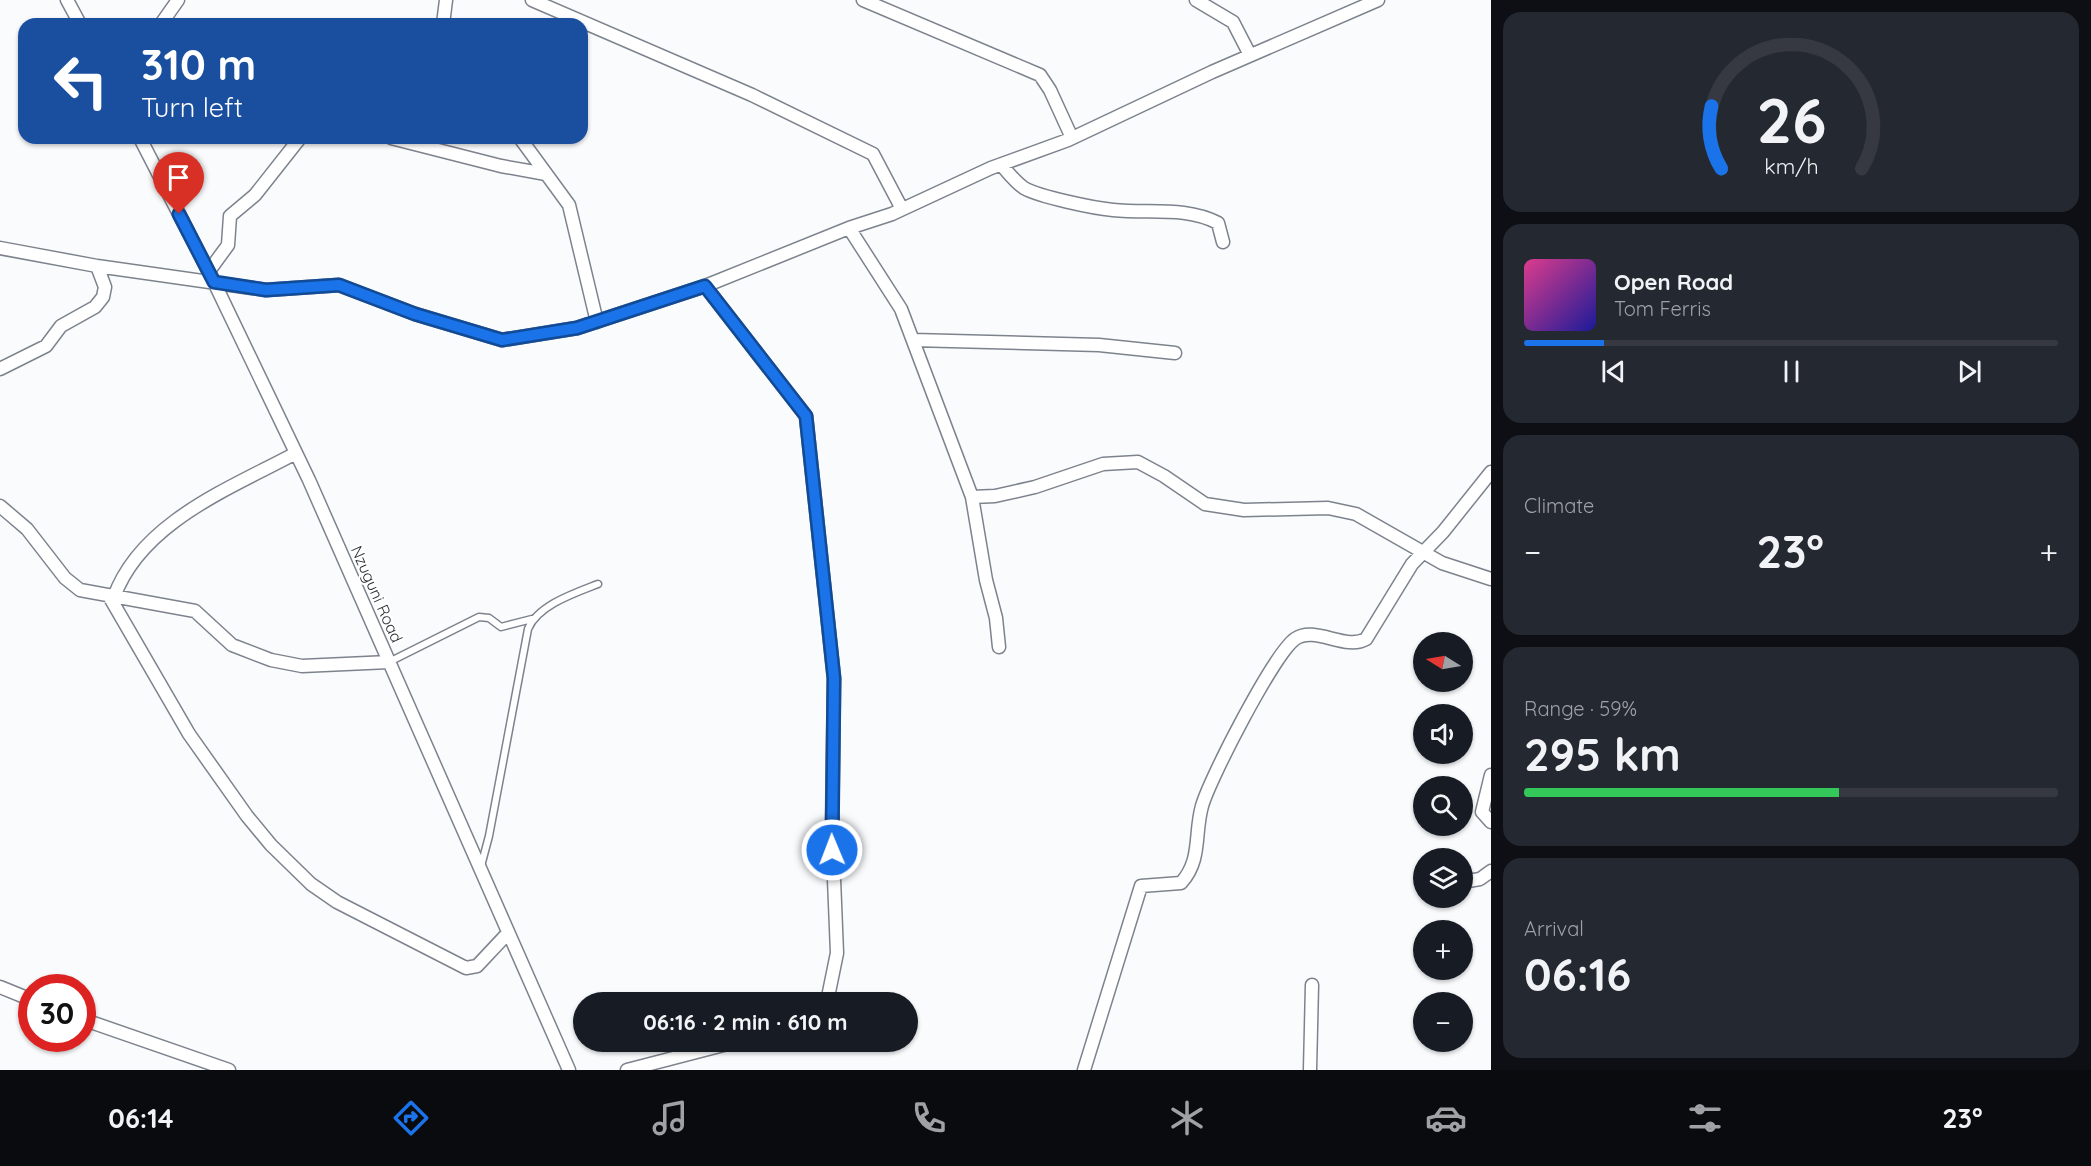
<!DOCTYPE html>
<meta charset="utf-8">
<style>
body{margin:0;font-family:Quicksand,sans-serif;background:#242831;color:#f1f3f6;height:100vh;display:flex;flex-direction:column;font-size:22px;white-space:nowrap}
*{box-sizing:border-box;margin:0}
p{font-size:20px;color:#9ea1a6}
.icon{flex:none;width:33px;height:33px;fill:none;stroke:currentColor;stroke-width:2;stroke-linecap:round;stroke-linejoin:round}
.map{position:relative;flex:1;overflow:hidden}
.sheet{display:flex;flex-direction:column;gap:12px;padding:12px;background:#0d0f14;width:600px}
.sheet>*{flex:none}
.top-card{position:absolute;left:18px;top:18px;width:570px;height:126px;border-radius:18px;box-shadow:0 2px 4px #0004;background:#1a4fa0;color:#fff;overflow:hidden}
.needle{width:39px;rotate:281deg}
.controls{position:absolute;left:1413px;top:632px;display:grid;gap:12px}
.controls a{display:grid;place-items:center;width:60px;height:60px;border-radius:50%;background:#171b24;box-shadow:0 2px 4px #0004;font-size:30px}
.speed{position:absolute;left:18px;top:974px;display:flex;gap:12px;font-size:30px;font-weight:700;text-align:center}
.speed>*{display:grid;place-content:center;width:78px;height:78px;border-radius:50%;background:#171b24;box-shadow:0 2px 4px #0004;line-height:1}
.speed .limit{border:9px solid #d22;background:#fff;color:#111}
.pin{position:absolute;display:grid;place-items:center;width:51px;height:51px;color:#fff;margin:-62px -26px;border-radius:50% 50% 50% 0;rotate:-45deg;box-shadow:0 0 6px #0007}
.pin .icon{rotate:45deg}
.me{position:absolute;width:66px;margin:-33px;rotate:359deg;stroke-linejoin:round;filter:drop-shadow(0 0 4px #0008)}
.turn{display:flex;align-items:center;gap:21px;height:126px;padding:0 24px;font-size:27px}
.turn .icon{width:78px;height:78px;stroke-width:2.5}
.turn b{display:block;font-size:42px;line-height:51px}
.big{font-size:45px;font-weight:800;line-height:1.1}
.sheet .card{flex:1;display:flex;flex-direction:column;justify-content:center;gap:9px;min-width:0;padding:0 21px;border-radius:18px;background:#242831}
.sheet .dial{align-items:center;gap:0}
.dial svg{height:156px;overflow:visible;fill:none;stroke:#363941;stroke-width:7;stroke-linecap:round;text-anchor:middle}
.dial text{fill:#f1f3f6;stroke:none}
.song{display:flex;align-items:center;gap:18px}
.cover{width:72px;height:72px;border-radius:9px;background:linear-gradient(135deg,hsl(330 70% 55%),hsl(240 70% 35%))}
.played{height:6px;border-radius:3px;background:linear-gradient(90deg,#1a73e8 15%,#363941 15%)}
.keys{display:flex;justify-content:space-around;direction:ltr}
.heat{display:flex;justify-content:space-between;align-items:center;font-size:33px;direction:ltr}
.charge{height:9px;border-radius:4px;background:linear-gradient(90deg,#34c759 59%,#363941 0)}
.trip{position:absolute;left:573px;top:992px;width:345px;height:60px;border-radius:30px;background:#171b24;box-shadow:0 2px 4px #0004;font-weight:800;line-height:60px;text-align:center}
.tabs{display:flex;height:96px;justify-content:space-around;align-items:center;background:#090b0e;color:#9ea1a6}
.tabs .icon{width:42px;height:42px}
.tabs .active{color:#1a73e8}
.tabs b{font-size:27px;color:#f1f3f6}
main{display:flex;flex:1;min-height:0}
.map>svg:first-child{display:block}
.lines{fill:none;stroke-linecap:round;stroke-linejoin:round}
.service-casing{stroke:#7d838d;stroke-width:9}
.minor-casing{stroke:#7d838d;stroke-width:15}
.service{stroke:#fff;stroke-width:6}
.minor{stroke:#fff;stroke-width:12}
.route-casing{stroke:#114b97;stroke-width:15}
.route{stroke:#1a73e8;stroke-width:10}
.labels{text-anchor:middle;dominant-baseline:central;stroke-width:4.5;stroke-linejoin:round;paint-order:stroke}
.street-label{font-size:16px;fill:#2c2e33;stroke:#fff}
</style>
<main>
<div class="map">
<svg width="1491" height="1070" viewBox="0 0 1491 1070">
<rect width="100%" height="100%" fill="#f9fbfd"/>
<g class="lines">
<defs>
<path id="service" d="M 389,662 L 479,617 L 489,618 L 501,627 L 532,619
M 481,866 L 489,836 L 528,629 C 538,605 575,593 598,584"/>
<path id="minor" d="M 67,0 L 80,24
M 532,0 L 752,95 L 873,154 L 902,209
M 863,0 L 1040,75 L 1050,90 L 1072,138
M 1196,0 L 1233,22 L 1250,55
M 161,24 L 178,0
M 443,24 L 446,0
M 140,138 L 214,282 L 309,480 L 569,1070
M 391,138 L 501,166 L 546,174
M 520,138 L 569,205 L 597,322
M 1001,165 C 1008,172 1015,182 1024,188 C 1040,197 1093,208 1113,210 C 1149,214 1185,206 1218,223 L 1223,242
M 849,228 L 901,309 L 972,497 L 995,496 L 1035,487 L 1103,464 L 1138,462 L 1164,476 L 1205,504 L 1244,510 L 1328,508 L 1356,514 L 1442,563 L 1491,579
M 0,248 L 97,266 L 266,290 L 339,285 L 415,314 L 502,340 L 577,328 L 705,286 L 849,228 L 892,214 L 991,168 L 1068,140 L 1212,72 L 1378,0
M 209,271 L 228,245 L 230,216 L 255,195 L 300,138
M 705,286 L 806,416 L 834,679 L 832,830 L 837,953 L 827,1002
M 913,340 L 1099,345 L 1175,353
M 0,369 L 46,346 L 61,326 L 95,307 L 103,297 L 105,287 L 97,266
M 972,497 L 986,580 L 996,618 L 999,647
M 0,506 L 27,529 L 65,578 L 80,590 L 195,611 L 232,645 L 271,660 L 302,666 L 389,662
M 109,596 L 189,734 L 247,816 L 271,845 L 311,884 L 337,902 L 466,968 L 477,966 L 508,933
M 114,597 C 141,522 231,488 296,453
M 1491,775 L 1482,812 L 1491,822
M 1462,882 L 1480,879 L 1491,871
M 0,987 L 32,1000
M 82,1019 L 229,1070
M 627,1070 L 739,1041
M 1084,1070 L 1141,886 L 1181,883 C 1202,860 1194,834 1202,806 C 1210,778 1274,654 1295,639 C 1315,625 1345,651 1366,639 L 1412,564 L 1443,532 L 1491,472
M 1310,1070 L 1312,985"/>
</defs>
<use href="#service" class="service-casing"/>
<use href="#minor" class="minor-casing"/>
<use href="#service" class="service"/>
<use href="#minor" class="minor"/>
</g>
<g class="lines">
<defs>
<path id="route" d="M 179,214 L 214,282 L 266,290 L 339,285 L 415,314 L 502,340 L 577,328 L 705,286 L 806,416 L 834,678 L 832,850"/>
</defs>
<use href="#route" class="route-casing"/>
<use href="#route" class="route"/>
</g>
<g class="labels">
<g class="street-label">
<text transform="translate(377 594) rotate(66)">Nzuguni Road</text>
</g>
</g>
</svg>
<div class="controls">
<a><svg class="needle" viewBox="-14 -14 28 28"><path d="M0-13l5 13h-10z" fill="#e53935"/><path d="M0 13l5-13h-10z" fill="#9ea1a6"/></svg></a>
<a><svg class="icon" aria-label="sound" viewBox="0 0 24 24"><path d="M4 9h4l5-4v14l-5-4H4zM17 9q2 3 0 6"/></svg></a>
<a><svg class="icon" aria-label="search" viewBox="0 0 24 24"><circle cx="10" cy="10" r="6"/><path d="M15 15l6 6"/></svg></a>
<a><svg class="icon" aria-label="layers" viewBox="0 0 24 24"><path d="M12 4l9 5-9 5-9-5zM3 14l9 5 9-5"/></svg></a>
<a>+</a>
<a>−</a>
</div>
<div class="speed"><div class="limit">30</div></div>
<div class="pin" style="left:179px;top:214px;background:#d93025"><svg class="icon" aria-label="arrive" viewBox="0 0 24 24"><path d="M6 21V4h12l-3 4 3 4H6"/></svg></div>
<svg class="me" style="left:832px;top:850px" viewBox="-20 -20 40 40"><circle r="17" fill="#1a73e8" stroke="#fff" stroke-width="3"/><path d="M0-11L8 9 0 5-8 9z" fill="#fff"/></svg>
<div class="trip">06:16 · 2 min · 610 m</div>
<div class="top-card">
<div class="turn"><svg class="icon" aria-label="left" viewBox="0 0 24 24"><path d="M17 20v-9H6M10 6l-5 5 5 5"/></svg><div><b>310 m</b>Turn left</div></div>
</div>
</div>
<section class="sheet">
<div class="card dial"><svg viewBox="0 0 100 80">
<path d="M14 69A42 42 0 1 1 86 69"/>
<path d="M14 69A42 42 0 0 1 9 37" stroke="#1a73e8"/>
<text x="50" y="56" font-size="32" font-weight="700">26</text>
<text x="50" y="72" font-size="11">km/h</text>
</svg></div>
<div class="card">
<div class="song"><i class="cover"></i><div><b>Open Road</b><p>Tom Ferris</p></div></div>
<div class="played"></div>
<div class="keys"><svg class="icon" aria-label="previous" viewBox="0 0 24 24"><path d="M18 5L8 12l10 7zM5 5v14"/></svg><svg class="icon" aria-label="pause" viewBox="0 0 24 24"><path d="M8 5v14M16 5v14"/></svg><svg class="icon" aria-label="next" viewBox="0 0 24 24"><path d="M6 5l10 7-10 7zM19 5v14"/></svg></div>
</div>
<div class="card"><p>Climate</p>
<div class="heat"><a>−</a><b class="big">23°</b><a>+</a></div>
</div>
<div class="card"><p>Range · 59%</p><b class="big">295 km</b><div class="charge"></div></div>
<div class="card"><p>Arrival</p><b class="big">06:16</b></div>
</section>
</main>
<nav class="tabs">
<b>06:14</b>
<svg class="icon active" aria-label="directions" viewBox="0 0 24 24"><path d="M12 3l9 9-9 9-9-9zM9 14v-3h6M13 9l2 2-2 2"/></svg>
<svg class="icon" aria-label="music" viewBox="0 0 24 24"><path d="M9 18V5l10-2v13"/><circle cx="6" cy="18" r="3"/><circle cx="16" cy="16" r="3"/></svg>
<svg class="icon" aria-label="phone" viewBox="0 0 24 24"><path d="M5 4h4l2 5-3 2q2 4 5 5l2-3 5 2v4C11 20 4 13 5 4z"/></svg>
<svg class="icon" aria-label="climate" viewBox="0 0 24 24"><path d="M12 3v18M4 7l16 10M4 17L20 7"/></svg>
<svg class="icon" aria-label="car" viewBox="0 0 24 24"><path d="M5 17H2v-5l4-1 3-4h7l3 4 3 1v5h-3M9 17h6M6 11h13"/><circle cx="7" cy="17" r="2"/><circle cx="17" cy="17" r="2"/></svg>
<svg class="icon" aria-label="filters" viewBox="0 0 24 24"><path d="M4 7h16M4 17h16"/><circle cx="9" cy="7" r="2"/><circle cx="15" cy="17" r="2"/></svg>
<b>23°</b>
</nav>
